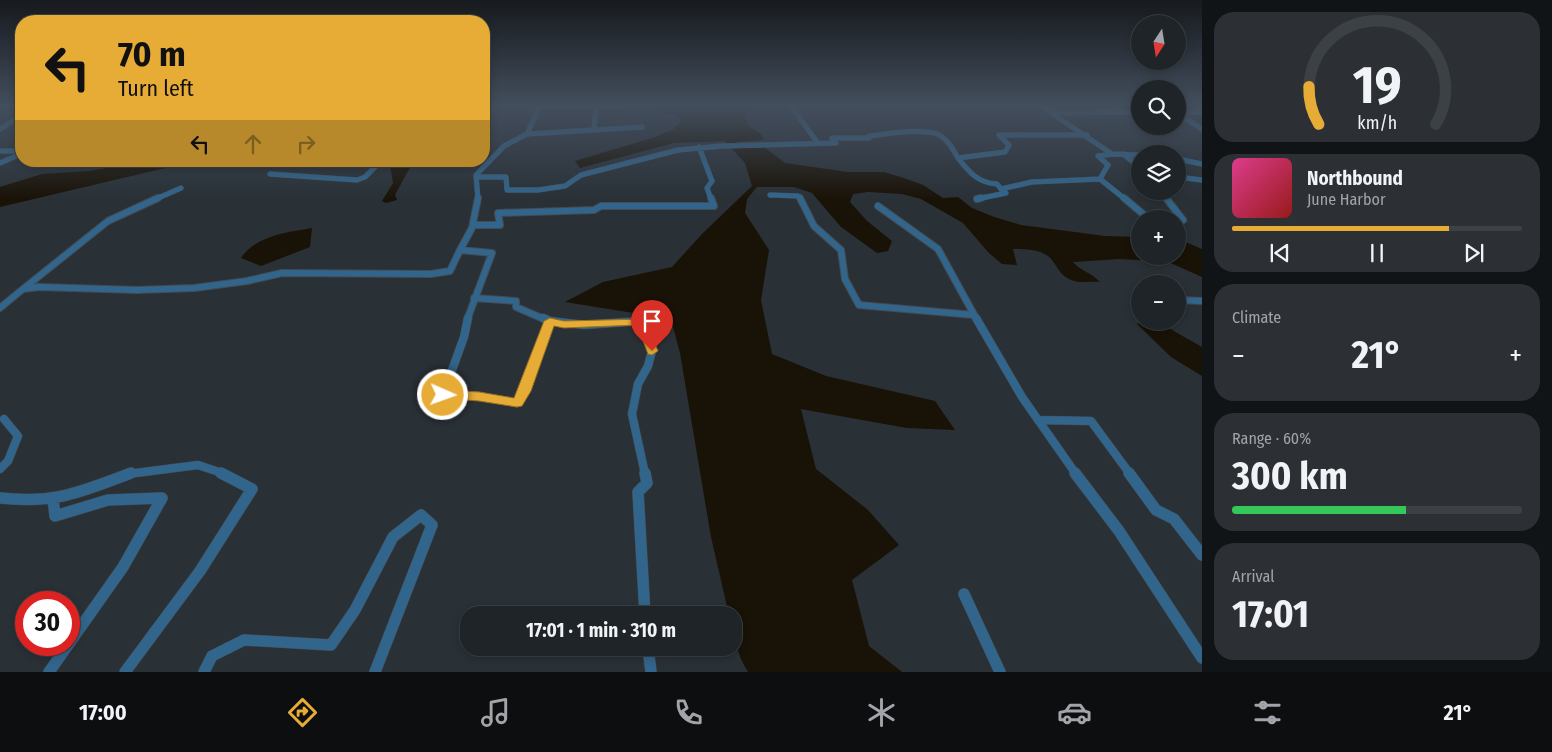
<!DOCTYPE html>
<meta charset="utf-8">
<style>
body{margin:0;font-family:"Fira Sans Condensed",sans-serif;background:#2c3034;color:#f1f3f6;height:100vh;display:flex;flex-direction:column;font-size:19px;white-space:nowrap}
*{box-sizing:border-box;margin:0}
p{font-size:16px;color:#a1a4a8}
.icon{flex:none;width:28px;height:28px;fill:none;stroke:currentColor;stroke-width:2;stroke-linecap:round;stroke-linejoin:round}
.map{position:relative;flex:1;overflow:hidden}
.side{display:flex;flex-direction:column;gap:12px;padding:12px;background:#111416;width:350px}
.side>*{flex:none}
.guide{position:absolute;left:15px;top:15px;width:475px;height:152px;border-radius:20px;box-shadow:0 2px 8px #0003,0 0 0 1px #3c4145;background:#e7ac36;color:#111;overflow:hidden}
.needle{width:32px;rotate:192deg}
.controls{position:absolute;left:1131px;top:15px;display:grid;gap:10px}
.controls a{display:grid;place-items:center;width:55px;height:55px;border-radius:50%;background:#1f2428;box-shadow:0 2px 8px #0003,0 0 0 1px #3c4145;font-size:25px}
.speed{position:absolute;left:15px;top:591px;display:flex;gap:10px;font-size:25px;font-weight:700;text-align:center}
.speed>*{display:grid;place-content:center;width:65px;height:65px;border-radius:50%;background:#1f2428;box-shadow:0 2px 8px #0003,0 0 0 1px #3c4145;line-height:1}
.speed .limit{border:8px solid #d22;background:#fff;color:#111}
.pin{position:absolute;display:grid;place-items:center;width:42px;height:42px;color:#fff;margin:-51px -21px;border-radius:50% 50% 50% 0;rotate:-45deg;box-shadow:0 0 5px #0007}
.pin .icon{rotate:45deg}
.me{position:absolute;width:55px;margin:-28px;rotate:92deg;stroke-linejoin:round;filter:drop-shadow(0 0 4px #0008)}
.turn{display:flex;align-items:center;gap:18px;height:105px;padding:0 20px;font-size:22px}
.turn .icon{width:65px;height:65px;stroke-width:2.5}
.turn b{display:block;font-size:35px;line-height:42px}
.lanes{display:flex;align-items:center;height:48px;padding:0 20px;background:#0003;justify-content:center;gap:25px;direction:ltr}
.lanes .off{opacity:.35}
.big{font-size:38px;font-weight:700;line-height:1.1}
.side .card{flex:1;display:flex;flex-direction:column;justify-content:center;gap:8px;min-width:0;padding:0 18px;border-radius:20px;background:#2c3034}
.side .dial{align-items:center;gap:0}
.dial svg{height:130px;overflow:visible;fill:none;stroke:#3c4145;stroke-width:7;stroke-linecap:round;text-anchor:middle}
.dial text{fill:#f1f3f6;stroke:none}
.song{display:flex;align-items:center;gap:15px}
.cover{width:60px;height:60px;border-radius:8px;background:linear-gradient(135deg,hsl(330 70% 55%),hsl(0 70% 35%))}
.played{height:5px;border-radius:2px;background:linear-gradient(90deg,#e7ac36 75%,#3c4145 75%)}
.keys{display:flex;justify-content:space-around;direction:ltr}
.heat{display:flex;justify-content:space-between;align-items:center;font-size:28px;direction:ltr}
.charge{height:8px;border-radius:4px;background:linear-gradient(90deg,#34c759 60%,#3c4145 0)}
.trip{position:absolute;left:460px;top:606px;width:282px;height:50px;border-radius:20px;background:#1f2428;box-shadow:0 2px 8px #0003,0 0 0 1px #3c4145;font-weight:700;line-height:50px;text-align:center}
.tab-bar{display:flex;height:80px;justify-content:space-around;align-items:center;background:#0c0e10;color:#a1a4a8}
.tab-bar .icon{width:35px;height:35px}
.tab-bar .current{color:#e7ac36}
.tab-bar b{font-size:22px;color:#f1f3f6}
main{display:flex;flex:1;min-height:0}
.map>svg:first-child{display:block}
.water{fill:#191206}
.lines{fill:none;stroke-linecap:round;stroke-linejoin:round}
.street-far3-casing{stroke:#454b51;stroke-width:5.5}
.street-far2-casing{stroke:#454b51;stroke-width:8}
.street-far1-casing{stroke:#454b51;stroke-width:9}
.street-casing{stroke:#454b51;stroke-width:12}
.street-far3{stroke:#32658b;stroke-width:5}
.street-far2{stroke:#32658b;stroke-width:6}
.street-far1{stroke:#32658b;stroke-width:8}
.street{stroke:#32658b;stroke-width:11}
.route{fill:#e7ac36;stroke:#967023}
</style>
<main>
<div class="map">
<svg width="1202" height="672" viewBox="0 0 1202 672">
<rect width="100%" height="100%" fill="#293036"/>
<path class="water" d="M 682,106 L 773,106 L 752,109 L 745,113 L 748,126 L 761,134 L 764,140 L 735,142 L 741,147 L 764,147 L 785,163 L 848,172 L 884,172 L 904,178 L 923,185 L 943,198 L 958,197 L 972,208 L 994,217 L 1021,225 L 1105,236 L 1140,237 L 1140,256 L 1155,256 L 1158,261 L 1119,259 L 1073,262 C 1079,270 1092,273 1100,282 C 1090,281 1078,284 1069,279 C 1058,274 1056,262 1048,256 C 1039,249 1023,249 1013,249 L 1017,265 L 1002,264 L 989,253 L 963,223 L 921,199 L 902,194 L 868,192 L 853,194 L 850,202 L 867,221 L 892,241 L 888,251 L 877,253 L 841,227 L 812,193 L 794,187 L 757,187 L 747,199 L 745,213 L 769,250 L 761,300 L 772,354 L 826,376 L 935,401 L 955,430 L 907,428 L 801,409 L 816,469 L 868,510 L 899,545 L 852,580 L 869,646 L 902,672 L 748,672 C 736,653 734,637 734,615 L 729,615 L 711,537 L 680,353 L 671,319 L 565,302 L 603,282 L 672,267 L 702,234 L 752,186 L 745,163 L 725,141 L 674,143 L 580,168 L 575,161 L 652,138 L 674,129 L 682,120 C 673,111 659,116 650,108 Z
M 146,161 L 195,161 L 0,207 L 0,187 L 42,174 L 90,171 Z
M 392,161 L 413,162 L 395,195 L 397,200 L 386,203 L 382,201 L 393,183 L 390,164 Z
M 312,228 L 310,247 L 261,266 L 241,258 C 255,236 288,232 312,228 Z
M 1178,239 L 1202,249 L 1202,277 L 1166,261 L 1163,256 L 1178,256 Z
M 1142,321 L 1156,321 L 1202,347 L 1202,376 L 1171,357 L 1137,324 Z"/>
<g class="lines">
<defs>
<path id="street-far3" d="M 540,106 L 596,107 L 594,130 L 527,134 Z
M 791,106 L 817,142
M 1041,106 L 1112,154 L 1140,155
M 596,107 L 624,106
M 1055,113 L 1140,112
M 1178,113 L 1202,112
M 1178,114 L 1202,129
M 0,129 L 21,116
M 594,130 L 642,127
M 699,147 L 712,181 L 707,188 L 711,199
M 0,151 L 21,151
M 1112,154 L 1098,156 L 1108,165 L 1100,179 L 1125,199
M 1123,154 L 1140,167
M 1178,159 L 1202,164
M 0,163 L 21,154
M 270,174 L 357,180 L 365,177 L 381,161
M 476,177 L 506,177 L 507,190 L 538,190 L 565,186 L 581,175 L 678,150 L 722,146 L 836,143 L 832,138 L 869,138 L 869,136 C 887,134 921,128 937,134 C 947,138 953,149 958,158
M 1178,177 L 1202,180
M 1001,189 L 997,184 C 978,183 969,172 958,158 L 1005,152 L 1009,145 L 999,135 L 1087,135
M 1160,191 L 1167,199
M 770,195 L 798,196 L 801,199
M 156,199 L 181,188
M 478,199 L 476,175 L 504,146 L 527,134
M 977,199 L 1006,193 L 1001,189 L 1032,182 L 1100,179"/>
<path id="street-far2" d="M 800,198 L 814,226 L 841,250 L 845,279 L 859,305 L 974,315
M 1124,198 L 1149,219
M 1166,198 L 1183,220
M 977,199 L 981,198
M 878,206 L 938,249 L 977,320
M 473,225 L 500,225 L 498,213 L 594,210 L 601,206 L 714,206 L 711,198
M 23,289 L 108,221 L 158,198
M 474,298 L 516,301 L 516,307 L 546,320
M 1178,300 L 1202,301
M 0,308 L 23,289 L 39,287 L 137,290 L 194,288 L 247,281 L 282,273 L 431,274 L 450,271 L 460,250
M 467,320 L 492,253 L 460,250 L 472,228 L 478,198"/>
<path id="street-far1" d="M 468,318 L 464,337 L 443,395 L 479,396 L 517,403 L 525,391 L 550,321 L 584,325 L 641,321 L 652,351 L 648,366 L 638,384 L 632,414 L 645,474
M 543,318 L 550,321
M 976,318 L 1022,397 L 1076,474
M 1038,420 L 1091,421 L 1130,474
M 0,469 L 8,461 L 18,436 L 4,419
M 128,474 L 198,465 L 225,474"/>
<path id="street" d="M 645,473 L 647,483 L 638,492 L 645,615
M 1075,473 L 1119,531 L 1202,658
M 1129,473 L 1156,510 L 1174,519 L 1202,555
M 0,498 C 55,504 81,492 131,473
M 964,594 L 1000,672
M 648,648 L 651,672
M 49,672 L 123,567 L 162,498 L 108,500 L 55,516 L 53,498
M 125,672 L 200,571 L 252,489 L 221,473
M 204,672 L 212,656 L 244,640 L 331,645 L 355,610 L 393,537 L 421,515 L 432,525 L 375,672"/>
</defs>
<use href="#street-far3" class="street-far3-casing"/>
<use href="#street-far2" class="street-far2-casing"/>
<use href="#street-far1" class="street-far1-casing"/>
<use href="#street" class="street-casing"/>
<use href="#street-far3" class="street-far3"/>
<use href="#street-far2" class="street-far2"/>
<use href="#street-far1" class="street-far1"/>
<use href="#street" class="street"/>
</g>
<linearGradient id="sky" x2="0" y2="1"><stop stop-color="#171a1e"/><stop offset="0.53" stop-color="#434e5d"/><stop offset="1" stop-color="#434e5d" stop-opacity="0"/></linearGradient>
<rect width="1202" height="200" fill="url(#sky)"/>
<path class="route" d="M 550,318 L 564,321 L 645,319 L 658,351 L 652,355 L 648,354 L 637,325 L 564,328 L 554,326 L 531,391 L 522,406 L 517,407 L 479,401 L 439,398 L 437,395 L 439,391 L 443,390 L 479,392 L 514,398 L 544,321 Z"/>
</svg>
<div class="controls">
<a><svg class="needle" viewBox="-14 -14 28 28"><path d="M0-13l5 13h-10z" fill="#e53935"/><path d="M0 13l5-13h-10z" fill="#a1a4a8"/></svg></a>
<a><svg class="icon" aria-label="search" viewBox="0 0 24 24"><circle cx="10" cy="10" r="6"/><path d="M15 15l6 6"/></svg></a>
<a><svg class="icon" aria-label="layers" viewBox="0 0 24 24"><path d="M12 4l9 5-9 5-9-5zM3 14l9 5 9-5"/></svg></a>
<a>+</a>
<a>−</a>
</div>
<div class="speed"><div class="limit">30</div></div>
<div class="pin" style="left:652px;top:351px;background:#d93025"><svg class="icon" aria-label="arrive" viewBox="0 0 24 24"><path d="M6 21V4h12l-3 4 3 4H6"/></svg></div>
<svg class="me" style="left:443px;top:395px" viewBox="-20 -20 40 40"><circle r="17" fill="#e7ac36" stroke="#fff" stroke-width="3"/><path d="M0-11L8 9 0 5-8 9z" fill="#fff"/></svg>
<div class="trip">17:01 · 1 min · 310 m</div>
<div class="guide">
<div class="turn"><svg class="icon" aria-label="left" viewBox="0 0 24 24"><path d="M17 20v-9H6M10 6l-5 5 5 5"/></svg><div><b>70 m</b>Turn left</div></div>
<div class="lanes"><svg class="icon" aria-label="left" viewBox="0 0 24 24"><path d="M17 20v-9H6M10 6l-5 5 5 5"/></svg><svg class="icon off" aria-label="ahead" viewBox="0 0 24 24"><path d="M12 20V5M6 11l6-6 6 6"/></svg><svg class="icon off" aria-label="right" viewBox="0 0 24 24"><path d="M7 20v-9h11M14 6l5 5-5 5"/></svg></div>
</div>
</div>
<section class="side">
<div class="card dial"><svg viewBox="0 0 100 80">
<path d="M14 69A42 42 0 1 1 86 69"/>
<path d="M14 69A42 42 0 0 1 8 46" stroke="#e7ac36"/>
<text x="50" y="56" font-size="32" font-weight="700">19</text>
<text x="50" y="72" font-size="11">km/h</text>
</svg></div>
<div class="card">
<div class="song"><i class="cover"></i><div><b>Northbound</b><p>June Harbor</p></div></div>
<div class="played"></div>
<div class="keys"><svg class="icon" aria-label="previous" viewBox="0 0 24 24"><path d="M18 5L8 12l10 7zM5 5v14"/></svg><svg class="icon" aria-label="pause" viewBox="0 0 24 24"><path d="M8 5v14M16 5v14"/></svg><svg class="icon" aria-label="next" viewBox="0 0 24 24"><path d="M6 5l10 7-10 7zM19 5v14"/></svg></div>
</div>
<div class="card"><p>Climate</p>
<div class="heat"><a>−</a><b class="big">21°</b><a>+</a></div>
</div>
<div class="card"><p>Range · 60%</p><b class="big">300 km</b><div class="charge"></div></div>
<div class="card"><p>Arrival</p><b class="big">17:01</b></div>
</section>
</main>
<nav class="tab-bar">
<b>17:00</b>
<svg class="icon current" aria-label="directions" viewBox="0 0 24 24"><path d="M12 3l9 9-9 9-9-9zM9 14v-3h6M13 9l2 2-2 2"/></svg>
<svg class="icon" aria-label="music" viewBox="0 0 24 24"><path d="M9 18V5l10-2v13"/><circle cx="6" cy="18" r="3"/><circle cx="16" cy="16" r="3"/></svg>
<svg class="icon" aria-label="phone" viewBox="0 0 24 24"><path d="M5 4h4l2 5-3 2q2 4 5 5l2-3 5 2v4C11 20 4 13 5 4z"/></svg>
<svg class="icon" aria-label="climate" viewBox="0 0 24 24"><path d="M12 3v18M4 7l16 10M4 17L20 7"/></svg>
<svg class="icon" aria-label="car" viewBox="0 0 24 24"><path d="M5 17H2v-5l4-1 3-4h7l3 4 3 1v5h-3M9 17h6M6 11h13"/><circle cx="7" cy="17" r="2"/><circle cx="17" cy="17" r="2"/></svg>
<svg class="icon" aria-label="filters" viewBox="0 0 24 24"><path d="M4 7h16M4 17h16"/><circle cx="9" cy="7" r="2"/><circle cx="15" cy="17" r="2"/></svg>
<b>21°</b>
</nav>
